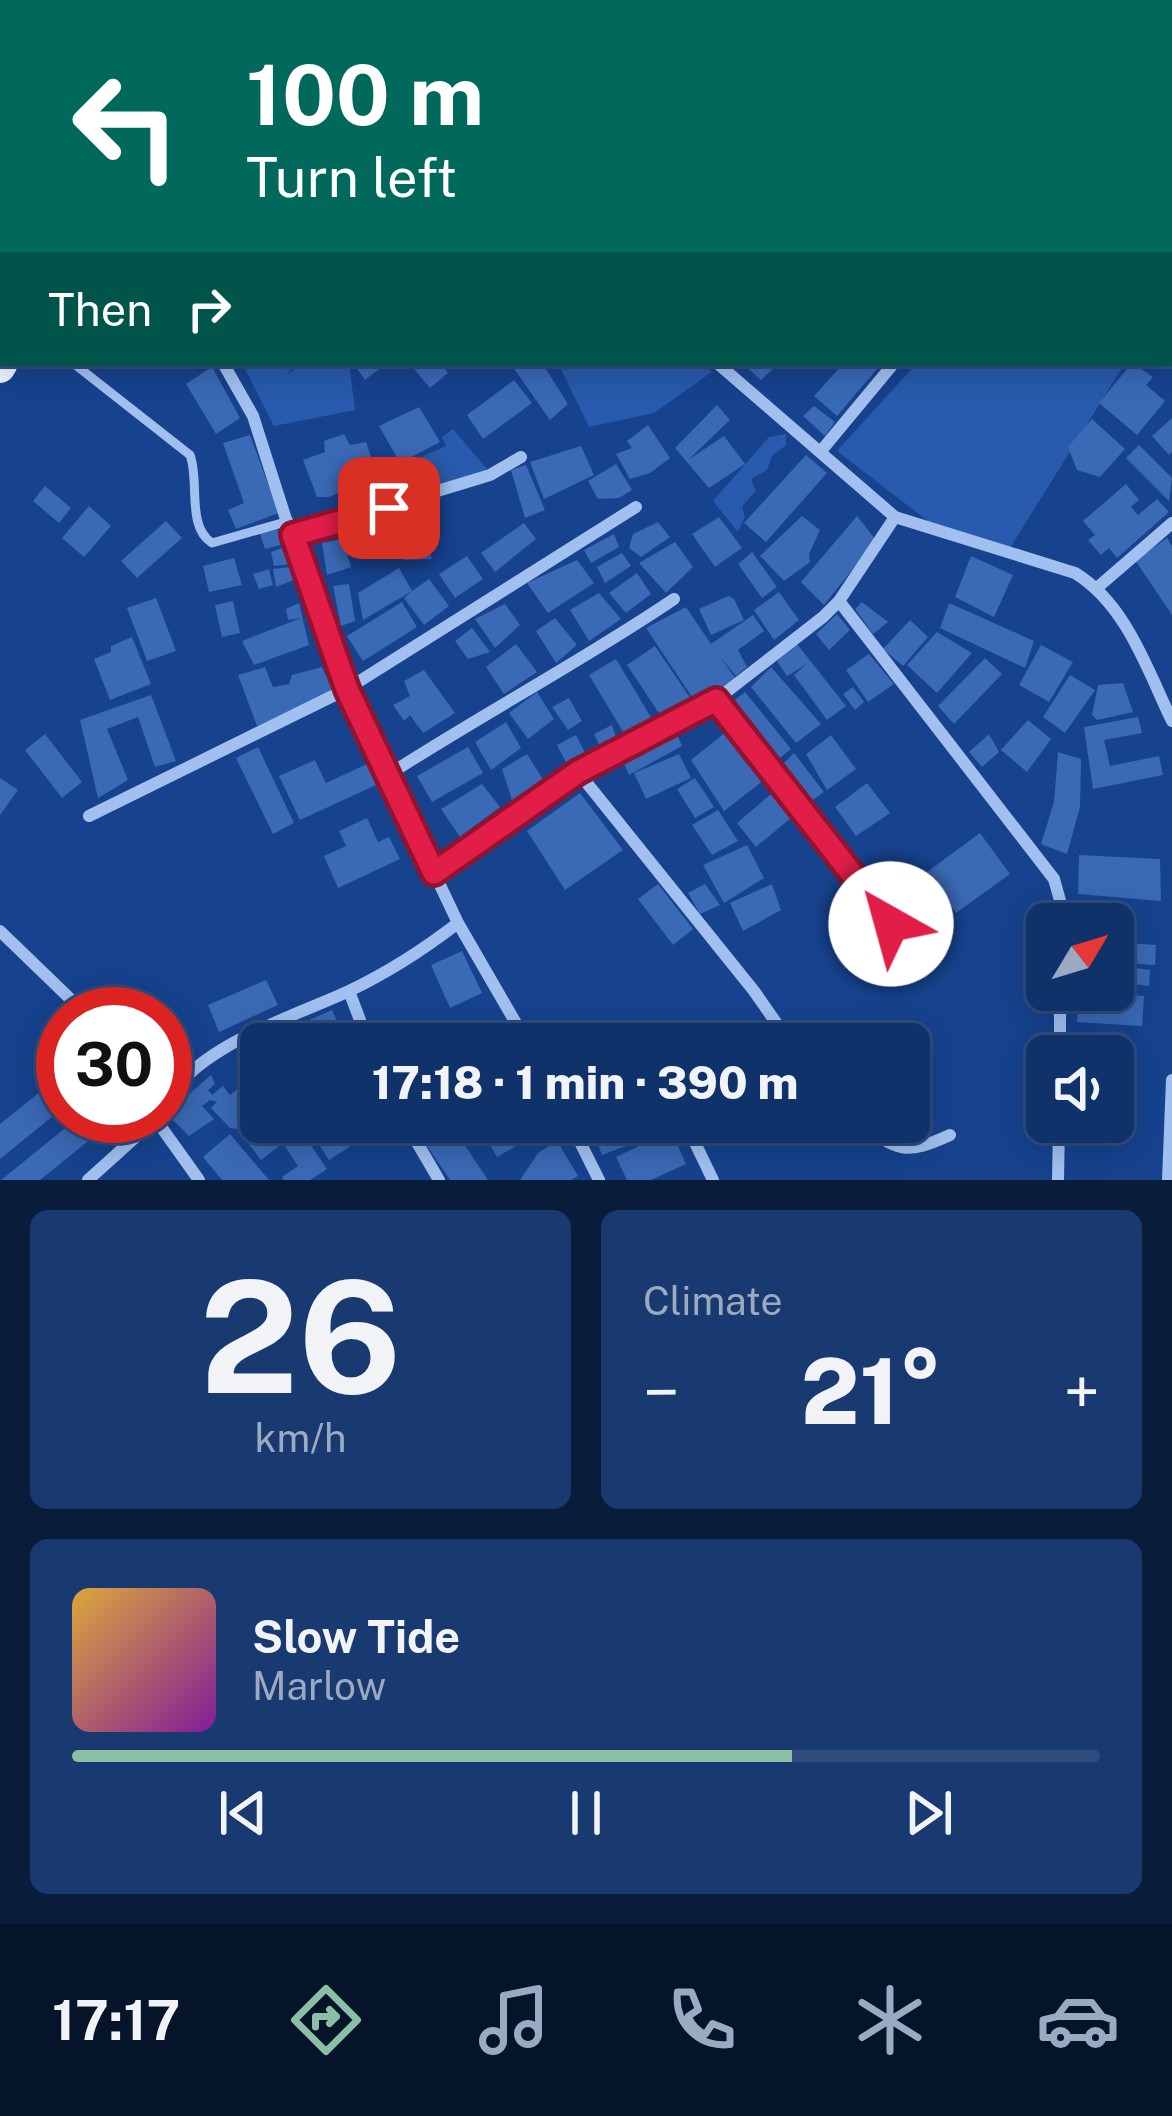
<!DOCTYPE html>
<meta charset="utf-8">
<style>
body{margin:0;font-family:"Public Sans",sans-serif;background:#193a70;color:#f1f3f6;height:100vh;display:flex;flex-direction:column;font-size:45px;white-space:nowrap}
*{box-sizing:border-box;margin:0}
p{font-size:39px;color:#9caac1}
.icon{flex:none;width:66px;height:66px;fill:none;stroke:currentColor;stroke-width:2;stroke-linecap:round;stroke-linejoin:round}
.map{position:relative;height:1180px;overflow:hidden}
.panel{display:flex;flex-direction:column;gap:30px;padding:30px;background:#091c3a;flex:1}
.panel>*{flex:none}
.top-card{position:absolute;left:0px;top:0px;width:1173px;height:366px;box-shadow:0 6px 30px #0003,0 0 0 3px #304d7e;background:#00695c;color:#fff;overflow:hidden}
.needle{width:78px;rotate:52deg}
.tools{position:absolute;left:1026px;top:903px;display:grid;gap:24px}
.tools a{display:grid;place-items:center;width:108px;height:108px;border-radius:18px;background:#10326a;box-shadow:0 6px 30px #0003,0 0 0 3px #304d7e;font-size:60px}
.speed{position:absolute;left:36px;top:987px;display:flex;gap:24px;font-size:60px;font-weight:700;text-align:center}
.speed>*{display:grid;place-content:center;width:156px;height:156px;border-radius:50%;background:#10326a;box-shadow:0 6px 30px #0003,0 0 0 3px #304d7e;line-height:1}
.speed .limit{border:18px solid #d22;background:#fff;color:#111}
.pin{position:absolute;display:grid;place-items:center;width:102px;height:102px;color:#fff;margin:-51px;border-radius:24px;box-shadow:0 6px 18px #0006}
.me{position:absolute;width:132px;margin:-66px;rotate:322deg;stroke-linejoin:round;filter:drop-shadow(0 0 9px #0008)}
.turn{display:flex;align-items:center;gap:42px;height:252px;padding:0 48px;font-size:54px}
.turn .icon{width:156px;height:156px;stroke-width:2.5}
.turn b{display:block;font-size:84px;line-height:102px}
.then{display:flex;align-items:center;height:114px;padding:0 48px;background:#0003;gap:24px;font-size:45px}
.big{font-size:90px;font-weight:800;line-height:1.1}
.panel .card{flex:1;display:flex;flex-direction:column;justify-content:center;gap:18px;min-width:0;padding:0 42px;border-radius:18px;background:#193a70}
.panel .dial{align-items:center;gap:0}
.dial b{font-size:156px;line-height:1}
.song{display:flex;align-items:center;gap:36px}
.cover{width:144px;height:144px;border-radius:18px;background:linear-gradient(135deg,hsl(40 70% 55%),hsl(290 70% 35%))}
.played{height:12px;border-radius:6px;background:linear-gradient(90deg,#8abfa5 70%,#304d7e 70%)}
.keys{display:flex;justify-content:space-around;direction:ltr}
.heat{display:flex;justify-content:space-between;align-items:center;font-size:66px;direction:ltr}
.panel .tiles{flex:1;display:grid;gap:30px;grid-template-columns:1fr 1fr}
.card:last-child{grid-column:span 2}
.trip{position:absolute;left:240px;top:1023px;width:690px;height:120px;border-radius:18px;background:#10326a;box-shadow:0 6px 30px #0003,0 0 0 3px #304d7e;font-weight:800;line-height:120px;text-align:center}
.dock{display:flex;height:192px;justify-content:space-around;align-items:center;background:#06142a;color:#9caac1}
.dock .icon{width:84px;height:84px}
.dock .active{color:#8abfa5}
.dock b{font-size:54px;color:#f1f3f6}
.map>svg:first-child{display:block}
.green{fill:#285bad}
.building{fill:#3a69b5}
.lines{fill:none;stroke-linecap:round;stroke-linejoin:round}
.service{stroke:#a1c0f0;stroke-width:9}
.minor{stroke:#a1c0f0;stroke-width:12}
.primary{stroke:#eaf1ff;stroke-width:30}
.route-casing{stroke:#92132f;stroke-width:30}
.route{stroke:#e11d48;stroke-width:21}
</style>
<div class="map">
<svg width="1172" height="1180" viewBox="0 0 1172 1180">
<rect width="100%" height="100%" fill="#16428e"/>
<path class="green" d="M 242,363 L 297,363 L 285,376 L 302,363 L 349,363 L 355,410 L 274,426 Z
M 558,363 L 703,363 L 712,372 L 654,413 L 589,427 Z
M 917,363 L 1125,363 L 1010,548 L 933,525 L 837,451 Z
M 453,429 L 487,469 L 397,501 L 388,472 L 446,446 L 442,437 Z
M 786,434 L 786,445 L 772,456 L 767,470 L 751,479 L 756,491 L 742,506 L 745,517 L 738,532 L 713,501 L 769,437 Z"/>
<path class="building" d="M 353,363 L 387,363 L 365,380 Z
M 409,363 L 440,363 L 448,373 L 430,388 Z
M 510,363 L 542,363 L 568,404 L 550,420 Z
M 742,363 L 770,363 L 775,367 L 761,380 Z
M 844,363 L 882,363 L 837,416 L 814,396 Z
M 1132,363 L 1153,377 L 1146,385 L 1165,401 L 1137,435 L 1099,403 Z
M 212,367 L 240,418 L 216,434 L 186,384 Z
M 514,380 L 532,403 L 483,439 L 467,415 Z
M 717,405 L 730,420 L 688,460 L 724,436 L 745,464 L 709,488 L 675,448 Z
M 814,406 L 835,422 L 825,436 L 803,416 Z
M 419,407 L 440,442 L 400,463 L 379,426 Z
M 1172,418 L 1172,452 L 1169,455 L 1152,436 Z
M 1092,419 L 1125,449 L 1100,477 L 1077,470 L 1068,447 Z
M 648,425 L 670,458 L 650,473 L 630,479 L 616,454 L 632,448 L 627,441 Z
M 344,434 L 350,445 L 366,442 L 378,477 L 329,497 L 317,497 L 303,460 L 325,452 L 324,441 Z
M 250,435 L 279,513 L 236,529 L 228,510 L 244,503 L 223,443 Z
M 1139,445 L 1172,478 L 1169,501 L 1126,458 Z
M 581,446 L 594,475 L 544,499 L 530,462 Z
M 806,455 L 827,473 L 766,542 L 744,523 Z
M 616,464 L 632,490 L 619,498 L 598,499 L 588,481 Z
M 526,465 L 545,510 L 525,518 L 511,470 Z
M 1126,484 L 1139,500 L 1131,507 L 1138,515 L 1157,499 L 1169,512 L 1117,558 L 1109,548 L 1101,555 L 1088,540 L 1095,535 L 1083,521 Z
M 45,486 L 71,508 L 59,523 L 33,501 Z
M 89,506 L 111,526 L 84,557 L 62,538 Z
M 415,515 L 432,559 L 404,560 L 389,523 Z
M 802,516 L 820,530 L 809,554 L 810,562 L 784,581 L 760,556 Z
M 857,516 L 876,540 L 824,605 L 801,582 Z
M 719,517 L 742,548 L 715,567 L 692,534 Z
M 166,521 L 182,538 L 137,578 L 121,561 Z
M 658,522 L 670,537 L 641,557 L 629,548 L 633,534 Z
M 524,523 L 536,539 L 495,572 L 481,553 Z
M 277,529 L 281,545 L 265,549 L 260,533 Z
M 614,534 L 619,547 L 591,563 L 584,550 Z
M 1167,538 L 1172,546 L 1172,615 L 1135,560 Z
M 343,539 L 351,567 L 327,575 L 322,543 Z
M 675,542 L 693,567 L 666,593 L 639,563 Z
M 284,547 L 290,564 L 274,566 L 271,552 Z
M 752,552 L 777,587 L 762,598 L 738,564 Z
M 622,553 L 631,566 L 605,583 L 597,567 Z
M 467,556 L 483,579 L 455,598 L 439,574 Z
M 971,556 L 1013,575 L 994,617 L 955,597 Z
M 234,558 L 242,585 L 209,592 L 203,566 Z
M 577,560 L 594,583 L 548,613 L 527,583 Z
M 290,567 L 294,580 L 276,587 L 273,569 Z
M 399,568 L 412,591 L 429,579 L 449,606 L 424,625 L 404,598 L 412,591 L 363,620 L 358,593 Z
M 269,569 L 273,585 L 259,589 L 253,574 Z
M 637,573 L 651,594 L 626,613 L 609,593 Z
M 349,584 L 355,621 L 341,626 L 333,586 Z
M 779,592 L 799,620 L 774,640 L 754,610 Z
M 599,593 L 621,619 L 589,641 L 570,610 Z
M 728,596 L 734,599 L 744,620 L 711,635 L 699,609 Z
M 156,598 L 176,651 L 147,661 L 127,608 Z
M 233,601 L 240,633 L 222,637 L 215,605 Z
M 402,602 L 417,627 L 363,661 L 347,636 Z
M 862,602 L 888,622 L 873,634 L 855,609 Z
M 299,603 L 309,645 L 254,665 L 242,641 L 301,618 L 288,620 L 286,609 Z
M 949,603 L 1034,641 L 1025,668 L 940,628 Z
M 505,604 L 520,625 L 495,648 L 475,619 Z
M 686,607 L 711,644 L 753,615 L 764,631 L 738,650 L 747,667 L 736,676 L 720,657 L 736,679 L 696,703 L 646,628 Z
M 837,614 L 850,630 L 829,650 L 816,634 Z
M 555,618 L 577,645 L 556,663 L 536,631 Z
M 910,620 L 928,637 L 903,666 L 883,649 Z
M 472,628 L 490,652 L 468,659 L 455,641 Z
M 937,632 L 972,653 L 937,693 L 907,665 Z
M 132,637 L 151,684 L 110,700 L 94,659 L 111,652 L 111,646 Z
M 516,644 L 537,672 L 504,694 L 486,667 Z
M 797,644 L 846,706 L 827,720 L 794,675 L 807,664 L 787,676 L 777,661 Z
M 1041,645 L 1073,662 L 1049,702 L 1019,685 Z
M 655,646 L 693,702 L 664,721 L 627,665 Z
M 869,654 L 894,684 L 868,702 L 846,670 Z
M 985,658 L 1002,674 L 954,724 L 938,706 Z
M 616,659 L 655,724 L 628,740 L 589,675 Z
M 265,667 L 273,687 L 289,684 L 292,675 L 322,667 L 334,694 L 257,726 L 238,675 Z
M 771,667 L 821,724 L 796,743 L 751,687 Z
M 424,670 L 455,713 L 423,733 L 410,715 L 404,721 L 393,705 L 410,696 L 404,681 Z
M 1070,675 L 1095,690 L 1065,733 L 1043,717 Z
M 1123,683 L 1133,712 L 1097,720 L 1092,715 L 1098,685 Z
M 853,687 L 864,702 L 855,710 L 843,694 Z
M 537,692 L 554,719 L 528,739 L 509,713 Z
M 745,692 L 791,749 L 775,762 L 731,703 Z
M 151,695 L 176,761 L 155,767 L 138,717 L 107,729 L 128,780 L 98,798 L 80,720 Z
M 569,698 L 582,721 L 568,730 L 552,707 Z
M 1138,717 L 1142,733 L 1104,740 L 1110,766 L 1159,756 L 1163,775 L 1093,789 L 1084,727 Z
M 1028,720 L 1051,739 L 1027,772 L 1001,750 Z
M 506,722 L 521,748 L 491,770 L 475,742 Z
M 612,725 L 616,737 L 600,747 L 594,734 Z
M 727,731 L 768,777 L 724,811 L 691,760 Z
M 676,732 L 682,746 L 629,775 L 622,759 Z
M 45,734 L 82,782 L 62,798 L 25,750 Z
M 989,734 L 999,752 L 982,767 L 969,752 Z
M 576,735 L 586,755 L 568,766 L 557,745 Z
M 831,735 L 856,769 L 827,790 L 806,754 Z
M 258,747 L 294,823 L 273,834 L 236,758 Z
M 468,747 L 483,773 L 432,802 L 417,776 Z
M 1058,752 L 1081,759 L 1080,807 L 1067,854 L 1041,844 L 1054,802 Z
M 794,753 L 824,792 L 807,804 L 777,770 Z
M 527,754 L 547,786 L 512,800 L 502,769 Z
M 679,754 L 691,778 L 646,799 L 634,773 Z
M 315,760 L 326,783 L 367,764 L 376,785 L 300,820 L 279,776 Z
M 0,778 L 18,790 L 0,815 Z
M 695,778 L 714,807 L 695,818 L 677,789 Z
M 867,783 L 890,813 L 856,836 L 835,807 Z
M 482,784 L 500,807 L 460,837 L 441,809 Z
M 580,793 L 623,850 L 565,890 L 527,831 Z
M 771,794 L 791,818 L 756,847 L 737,823 Z
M 718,810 L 738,841 L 712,855 L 692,825 Z
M 367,818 L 378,842 L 389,837 L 400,859 L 338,888 L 324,856 L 346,846 L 339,831 Z
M 980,833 L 1010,874 L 956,913 L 927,872 Z
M 747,845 L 764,878 L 724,903 L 703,865 Z
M 1079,855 L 1160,859 L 1161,901 L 1078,894 Z
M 658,884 L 693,929 L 673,945 L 638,899 Z
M 705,884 L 720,905 L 700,914 L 688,893 Z
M 772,884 L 781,910 L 743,931 L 730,903 Z
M 1113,942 L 1156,945 L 1155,965 L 1113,962 Z
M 462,951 L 482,993 L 450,1008 L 431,965 Z
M 1113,965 L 1150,970 L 1149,986 L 1113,982 Z
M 266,980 L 278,1005 L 219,1032 L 208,1005 Z
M 1079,991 L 1144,996 L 1142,1026 L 1077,1022 Z
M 332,1010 L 345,1039 L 347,1044 L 317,1044 L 307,1021 Z
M 211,1075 L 215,1084 L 208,1090 L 212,1095 L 223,1086 L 230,1095 L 239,1088 L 258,1111 L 238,1129 L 230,1128 L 211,1108 L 217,1102 L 210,1100 L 202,1106 L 214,1119 L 189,1136 L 170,1117 L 172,1109 Z
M 60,1076 L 63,1116 L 93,1116 L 103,1129 L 40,1180 L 1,1180 L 69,1125 L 58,1112 L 0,1159 L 0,1124 Z
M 266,1122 L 279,1122 L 291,1137 L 261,1160 L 245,1139 Z
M 323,1122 L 343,1122 L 357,1142 L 329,1160 L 310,1131 Z
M 491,1122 L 532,1122 L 539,1133 L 497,1157 L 480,1128 Z
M 604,1122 L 660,1122 L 664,1131 L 602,1155 L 591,1127 Z
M 454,1129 L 488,1180 L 450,1180 L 427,1146 Z
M 671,1131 L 686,1164 L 651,1180 L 627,1180 L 616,1157 Z
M 302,1132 L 327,1169 L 310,1180 L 284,1180 L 282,1177 L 298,1166 L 284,1145 Z
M 230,1134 L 269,1180 L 222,1180 L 203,1157 Z
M 557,1141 L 578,1176 L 571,1180 L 520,1180 L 538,1153 Z"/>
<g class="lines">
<path class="service" d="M 73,363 L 190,455 C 200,481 186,526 212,543 L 289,521"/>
<path class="minor" d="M 497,0 L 498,3
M 752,0 L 755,3
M 926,0 L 928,3
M 1120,3 L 1124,0
M 0,90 L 3,92
M 1170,261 L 1172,261
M 223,363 L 253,416 L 306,582 L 347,689 L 458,923 L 528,1044
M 717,363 L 895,517 L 1075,573 C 1126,604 1147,669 1172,721
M 821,451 L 894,363
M 293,535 L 490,475 L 521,457
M 1098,587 L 1172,523
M 839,601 L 1054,879 L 1061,904 L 1060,924
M 716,700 L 918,958
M 388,775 C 482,714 581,662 674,599
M 89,816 L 347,689 L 636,507
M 434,873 L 578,772
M 0,931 L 86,1014
M 1060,990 L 1060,1056
M 349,991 L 369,1044
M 791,1044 L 754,991 L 578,772 L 716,700 L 823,617 L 839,601 L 895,517
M 165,1104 C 196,1046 290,1018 347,992 C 387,973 423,950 458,923
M 154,1117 L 199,1180
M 405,1122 L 439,1180
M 570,1122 L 599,1180
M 685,1122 L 713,1180
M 860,1122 C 897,1152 906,1155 950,1135
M 88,1180 L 159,1116
M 1058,1180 L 1059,1122
M 1168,1180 L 1172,1080"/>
<path class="primary" d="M 236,3 L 239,0
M 275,3 L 278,0
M 0,293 L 3,288
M 0,368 L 3,363"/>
</g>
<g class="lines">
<defs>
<path id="route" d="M 389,508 L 293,535 L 347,689 L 434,873 L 578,772 L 716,700 L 891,924"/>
</defs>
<use href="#route" class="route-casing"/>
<use href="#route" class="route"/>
</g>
</svg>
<div class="tools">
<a><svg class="needle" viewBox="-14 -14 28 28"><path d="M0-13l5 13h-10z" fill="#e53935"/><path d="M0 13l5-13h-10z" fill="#9caac1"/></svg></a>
<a><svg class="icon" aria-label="sound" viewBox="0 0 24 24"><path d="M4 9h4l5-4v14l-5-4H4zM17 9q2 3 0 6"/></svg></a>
</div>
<div class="speed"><div class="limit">30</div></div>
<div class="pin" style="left:389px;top:508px;background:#d93025"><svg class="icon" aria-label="arrive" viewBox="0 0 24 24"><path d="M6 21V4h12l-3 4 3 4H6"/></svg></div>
<svg class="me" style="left:891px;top:924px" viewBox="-20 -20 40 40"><circle r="19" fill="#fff"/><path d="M0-13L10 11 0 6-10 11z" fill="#e11d48"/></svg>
<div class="trip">17:18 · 1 min · 390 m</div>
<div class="top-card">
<div class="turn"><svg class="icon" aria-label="left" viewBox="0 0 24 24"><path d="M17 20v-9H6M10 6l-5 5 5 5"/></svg><div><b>100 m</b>Turn left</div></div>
<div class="then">Then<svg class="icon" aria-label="right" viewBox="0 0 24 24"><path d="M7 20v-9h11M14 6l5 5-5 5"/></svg></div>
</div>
</div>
<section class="panel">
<div class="tiles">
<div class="card dial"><b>26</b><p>km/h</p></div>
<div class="card"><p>Climate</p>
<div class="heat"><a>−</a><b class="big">21°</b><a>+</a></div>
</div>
<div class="card">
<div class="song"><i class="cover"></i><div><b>Slow Tide</b><p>Marlow</p></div></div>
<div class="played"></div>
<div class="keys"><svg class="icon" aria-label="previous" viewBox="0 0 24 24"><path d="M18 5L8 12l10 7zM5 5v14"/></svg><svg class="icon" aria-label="pause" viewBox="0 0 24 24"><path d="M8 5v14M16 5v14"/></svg><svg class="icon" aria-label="next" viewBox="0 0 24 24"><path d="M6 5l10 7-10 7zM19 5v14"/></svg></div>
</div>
</div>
</section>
<nav class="dock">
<b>17:17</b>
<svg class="icon active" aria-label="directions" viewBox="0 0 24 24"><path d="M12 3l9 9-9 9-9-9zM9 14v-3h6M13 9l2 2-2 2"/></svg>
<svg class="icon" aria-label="music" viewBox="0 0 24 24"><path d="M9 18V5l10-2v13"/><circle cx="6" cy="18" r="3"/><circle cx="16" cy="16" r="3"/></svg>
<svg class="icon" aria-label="phone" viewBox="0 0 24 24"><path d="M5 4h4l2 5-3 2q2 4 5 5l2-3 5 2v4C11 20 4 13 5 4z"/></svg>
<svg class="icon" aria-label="climate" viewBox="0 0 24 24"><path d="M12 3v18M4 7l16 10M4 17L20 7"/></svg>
<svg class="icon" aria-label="car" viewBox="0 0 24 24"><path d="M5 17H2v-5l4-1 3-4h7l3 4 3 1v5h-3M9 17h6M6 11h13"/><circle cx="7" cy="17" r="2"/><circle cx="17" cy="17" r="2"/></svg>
</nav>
